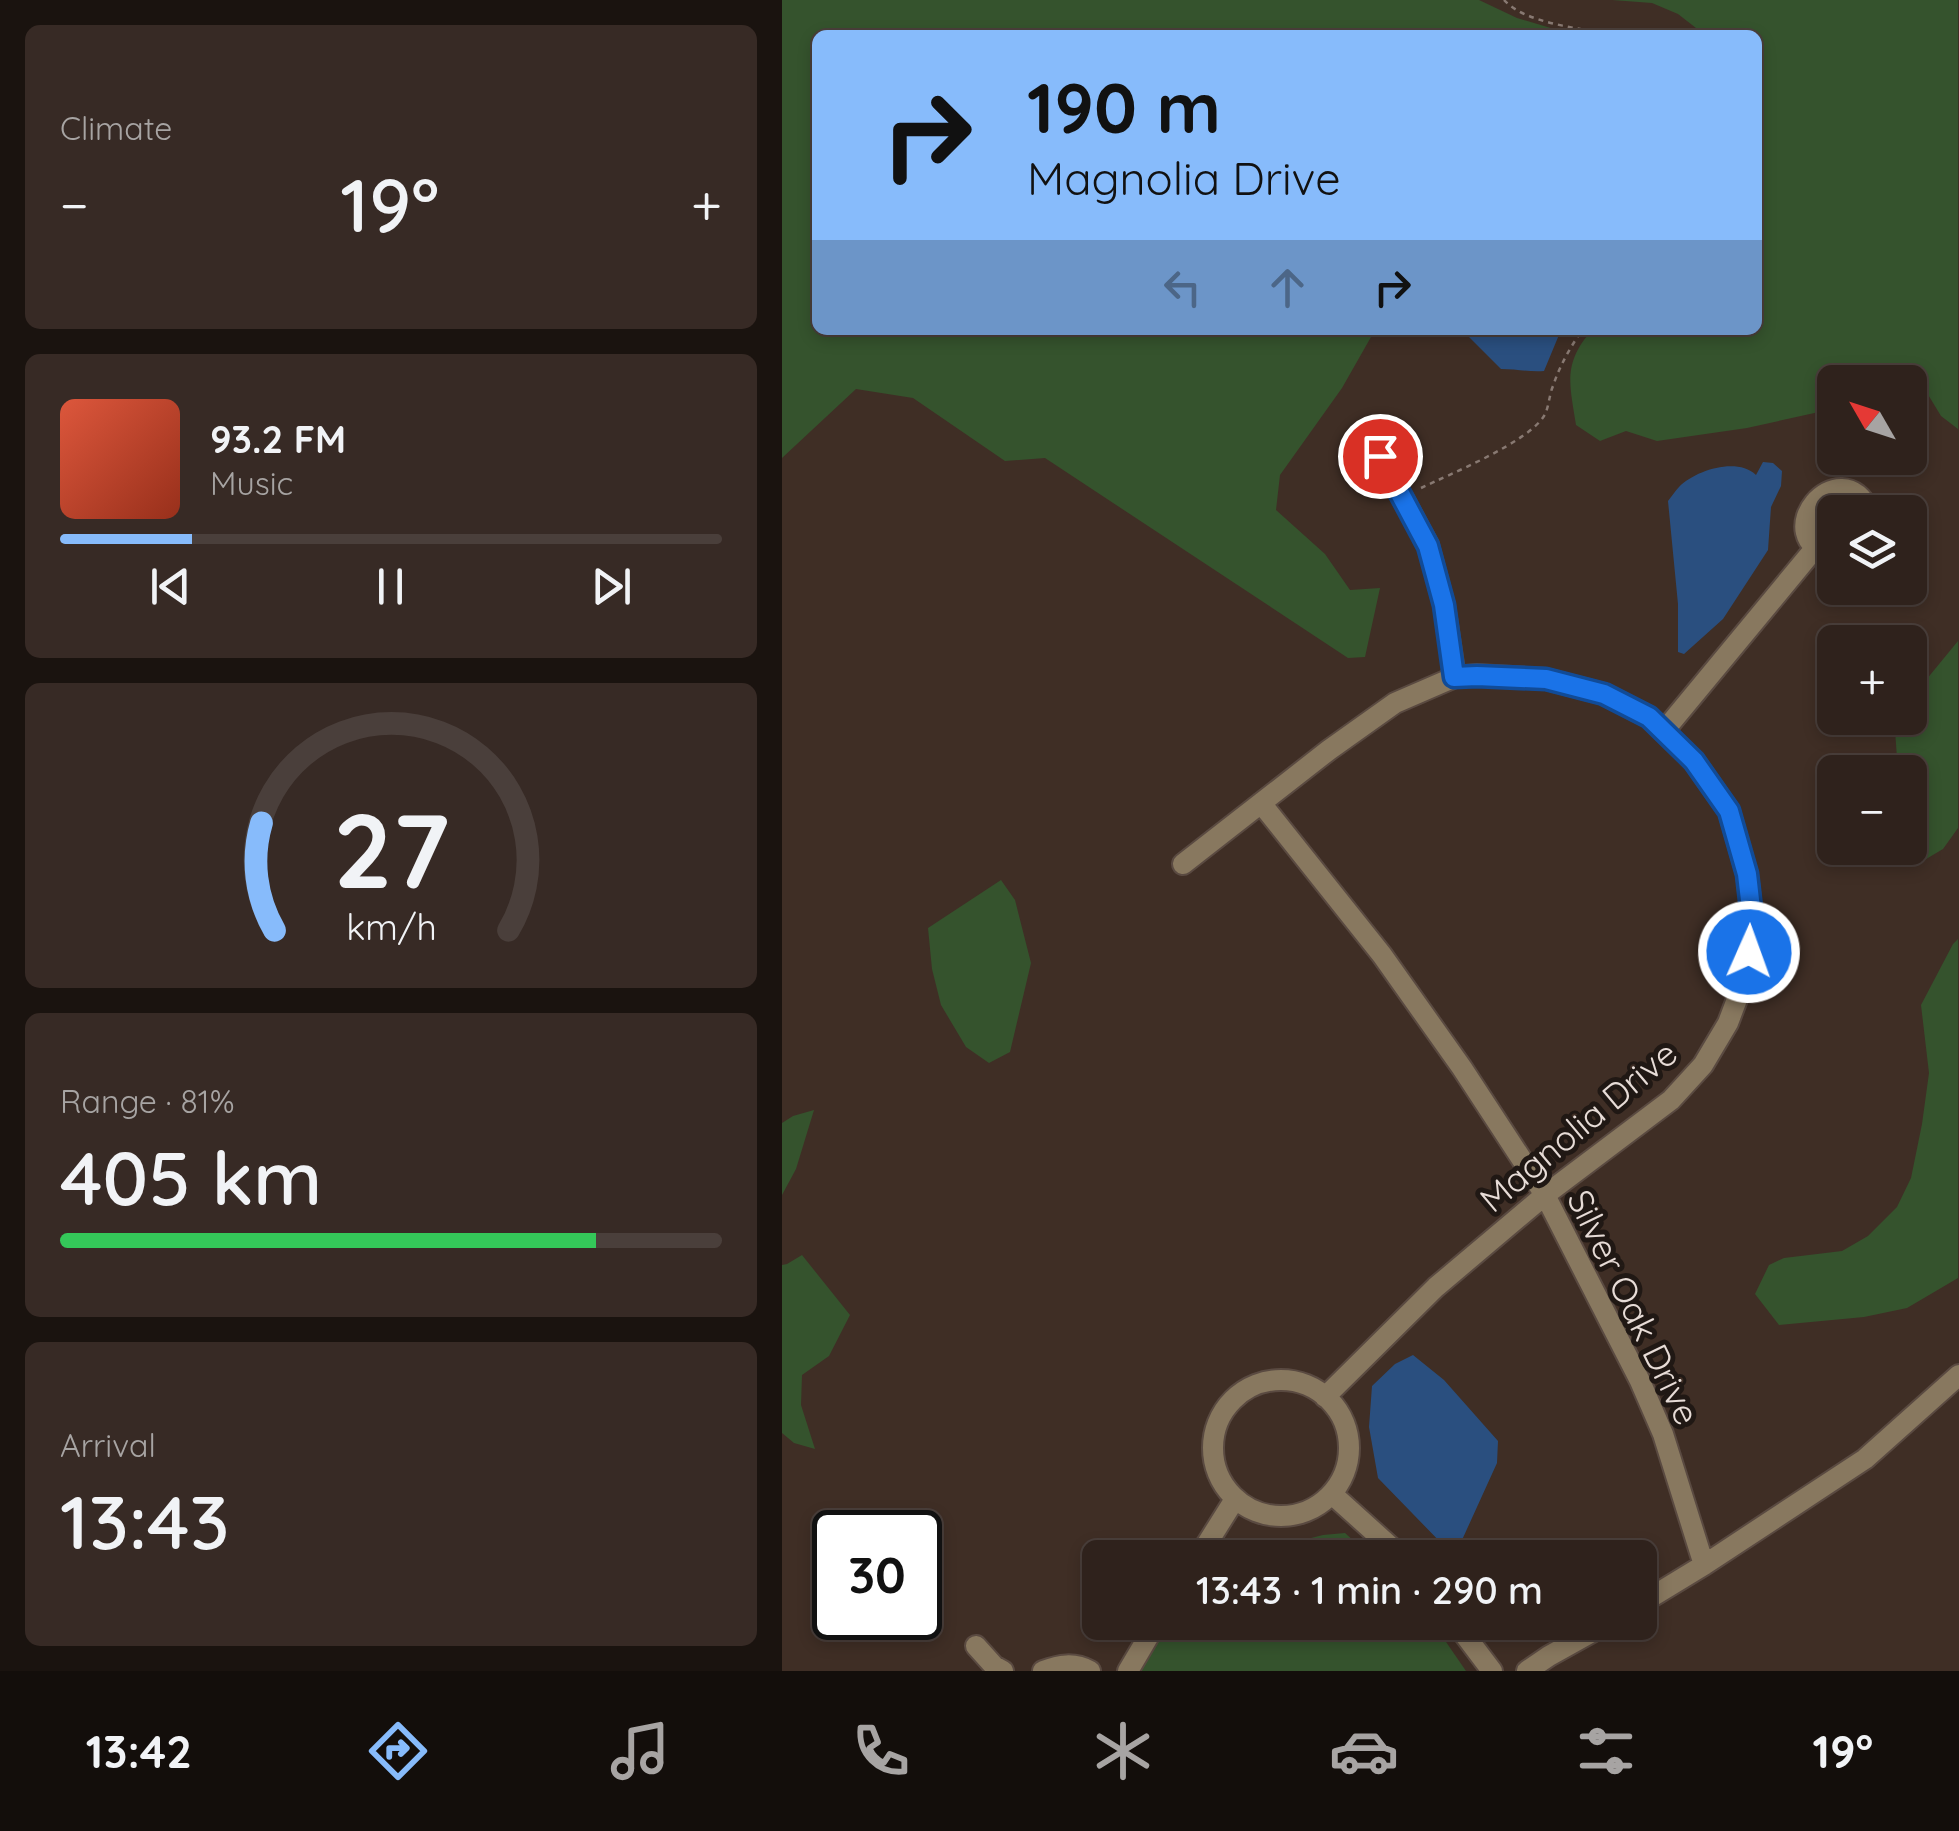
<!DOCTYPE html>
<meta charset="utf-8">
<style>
body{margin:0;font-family:Quicksand,sans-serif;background:#372a25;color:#f1f3f6;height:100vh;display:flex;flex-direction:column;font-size:38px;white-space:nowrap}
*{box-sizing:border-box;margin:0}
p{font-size:32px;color:#a7a4a3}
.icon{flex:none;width:55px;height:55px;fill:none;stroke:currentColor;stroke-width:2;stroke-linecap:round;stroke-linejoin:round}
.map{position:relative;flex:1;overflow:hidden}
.drawer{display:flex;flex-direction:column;gap:25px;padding:25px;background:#1a130f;width:782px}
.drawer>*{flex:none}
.top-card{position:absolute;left:30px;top:30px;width:950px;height:305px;border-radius:15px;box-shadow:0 5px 15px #0003,0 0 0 2px #4a3f3b;background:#87bbfb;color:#111;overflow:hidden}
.needle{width:65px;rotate:309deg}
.fabs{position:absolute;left:1035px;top:365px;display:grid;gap:20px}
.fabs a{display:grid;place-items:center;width:110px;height:110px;border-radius:15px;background:#2f221c;box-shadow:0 5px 15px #0003,0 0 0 2px #4a3f3b;font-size:50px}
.speed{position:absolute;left:30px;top:1510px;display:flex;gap:20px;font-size:50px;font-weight:700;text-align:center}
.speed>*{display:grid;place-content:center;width:130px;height:130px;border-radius:50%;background:#2f221c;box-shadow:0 5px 15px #0003,0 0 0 2px #4a3f3b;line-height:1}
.speed .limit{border:5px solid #111;border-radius:15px;background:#fff;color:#111}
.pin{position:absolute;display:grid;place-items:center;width:85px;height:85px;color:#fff;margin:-42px;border:5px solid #fff;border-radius:50%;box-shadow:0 2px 10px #0007}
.me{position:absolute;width:110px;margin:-55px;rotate:2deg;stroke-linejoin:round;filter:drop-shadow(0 0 8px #0008)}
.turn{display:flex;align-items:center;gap:35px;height:210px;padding:0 50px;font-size:45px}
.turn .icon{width:130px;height:130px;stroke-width:2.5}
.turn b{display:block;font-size:70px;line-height:85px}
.lanes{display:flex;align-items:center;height:95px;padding:0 50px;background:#0003;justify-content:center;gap:50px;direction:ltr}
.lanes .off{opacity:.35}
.big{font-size:75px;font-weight:600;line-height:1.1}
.drawer .tile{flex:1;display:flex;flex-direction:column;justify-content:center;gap:15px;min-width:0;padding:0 35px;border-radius:15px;background:#372a25}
.drawer .dial{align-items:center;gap:0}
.dial svg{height:260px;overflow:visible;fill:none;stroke:#4a3f3b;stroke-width:7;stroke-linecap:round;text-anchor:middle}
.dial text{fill:#f1f3f6;stroke:none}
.song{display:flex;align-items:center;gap:30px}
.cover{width:120px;height:120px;border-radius:15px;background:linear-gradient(135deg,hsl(10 70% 55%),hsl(10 70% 35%))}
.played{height:10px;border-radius:5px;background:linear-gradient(90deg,#87bbfb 20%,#4a3f3b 20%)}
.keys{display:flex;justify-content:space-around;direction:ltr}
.heat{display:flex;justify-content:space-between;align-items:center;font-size:55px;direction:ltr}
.charge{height:15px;border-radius:8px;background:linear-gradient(90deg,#34c759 81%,#4a3f3b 0)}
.trip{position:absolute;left:300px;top:1540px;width:575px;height:100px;border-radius:15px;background:#2f221c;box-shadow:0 5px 15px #0003,0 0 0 2px #4a3f3b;font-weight:600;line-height:100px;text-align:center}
.menu{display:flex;height:160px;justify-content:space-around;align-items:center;background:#130e0b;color:#a7a4a3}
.menu .icon{width:70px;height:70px}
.menu .selected{color:#87bbfb}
.menu b{font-size:45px;color:#f1f3f6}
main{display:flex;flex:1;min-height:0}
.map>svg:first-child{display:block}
.green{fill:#35532d}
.water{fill:#2a4f7f}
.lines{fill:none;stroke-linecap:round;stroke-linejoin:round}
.minor-casing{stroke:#5a4a41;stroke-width:24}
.path{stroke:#887972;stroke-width:2.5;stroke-dasharray:5 5;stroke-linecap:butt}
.minor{stroke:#88785f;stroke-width:20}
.route-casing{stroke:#114b97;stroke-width:25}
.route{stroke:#1a73e8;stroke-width:18}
.labels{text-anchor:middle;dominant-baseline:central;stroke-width:10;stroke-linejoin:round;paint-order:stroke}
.street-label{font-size:35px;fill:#e7dcd7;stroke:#201814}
</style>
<main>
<section class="drawer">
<div class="tile"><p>Climate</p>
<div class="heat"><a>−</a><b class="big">19°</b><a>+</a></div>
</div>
<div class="tile">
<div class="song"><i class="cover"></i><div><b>93.2 FM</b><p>Music</p></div></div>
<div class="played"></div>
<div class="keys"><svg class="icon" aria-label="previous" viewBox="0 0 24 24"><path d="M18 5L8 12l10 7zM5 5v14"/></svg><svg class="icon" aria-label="pause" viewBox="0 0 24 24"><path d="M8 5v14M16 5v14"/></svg><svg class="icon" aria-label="next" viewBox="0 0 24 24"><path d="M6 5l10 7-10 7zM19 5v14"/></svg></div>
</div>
<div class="tile dial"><svg viewBox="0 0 100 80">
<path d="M14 69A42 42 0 1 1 86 69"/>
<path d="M14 69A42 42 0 0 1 10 36" stroke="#87bbfb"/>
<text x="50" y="56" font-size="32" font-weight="700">27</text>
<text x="50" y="72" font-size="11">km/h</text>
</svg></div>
<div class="tile"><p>Range · 81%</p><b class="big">405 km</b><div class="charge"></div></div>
<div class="tile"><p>Arrival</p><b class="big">13:43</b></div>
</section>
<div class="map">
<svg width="1177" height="1671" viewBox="0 0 1177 1671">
<rect width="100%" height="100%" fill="#3f2e25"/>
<path class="green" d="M 0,0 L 697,0 L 735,18 L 792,35 L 35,35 L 35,330 L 593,330 L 560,388 L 498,475 L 494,510 L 543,554 L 568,590 L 598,588 L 583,657 L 566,658 L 263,458 L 223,461 L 131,398 L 74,389 L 0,458 Z
M 830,0 L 1176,0 L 1176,429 L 1159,416 L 1142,388 L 1119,375 L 1082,373 L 1067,382 L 1052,382 L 1052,396 L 1037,412 L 965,428 L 875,441 L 844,431 L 818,441 L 794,425 C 788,385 780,364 810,330 L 975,330 L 975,35 L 923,35 L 896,14 L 870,3 Z
M 1176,641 L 1176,828 L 1161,849 L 1134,865 L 1115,852 L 1115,848 L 1128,848 L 1128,772 L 1116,772 L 1113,730 L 1119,718 L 1128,718 L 1128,702 L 1130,697 Z
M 219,880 L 233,900 L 249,963 L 228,1052 L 207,1063 L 184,1047 L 159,1005 L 150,969 L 146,928 Z
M 1176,939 L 1176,1278 L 1125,1308 L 1082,1317 L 997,1325 L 973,1294 L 987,1265 L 1002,1258 L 1060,1251 L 1086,1236 L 1115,1207 L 1129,1178 L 1140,1124 L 1147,1073 L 1139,1005 L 1171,944 Z
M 32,1110 L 14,1169 L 0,1195 L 0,1123 L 11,1116 Z
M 20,1255 L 68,1315 L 47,1356 L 20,1375 L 19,1405 L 33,1449 L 12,1443 L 0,1433 L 0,1265 L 5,1264 Z
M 563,1533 L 590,1557 L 446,1557 L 466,1538 L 492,1538 L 517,1541 L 541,1535 Z
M 399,1622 L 651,1623 L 684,1671 L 356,1671 L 377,1632 Z"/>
<path class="water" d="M 680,330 L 779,330 L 762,371 C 747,372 734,369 719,369 Z
M 981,462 L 991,463 L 1000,471 L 999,486 L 989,507 L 986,550 L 941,619 L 902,654 L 896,652 L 896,604 L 886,501 C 890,496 893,491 897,487 C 914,470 955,457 974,475 Z
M 631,1355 L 662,1380 L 716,1441 L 715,1463 L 675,1551 L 665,1549 L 596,1478 L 587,1427 L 590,1386 L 613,1364 Z"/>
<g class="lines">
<defs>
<path id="minor" d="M 598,456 L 646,545 L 662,605 L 673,677
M 1052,556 C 982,538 1058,447 1088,512
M 882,731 L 1034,547
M 479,803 L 600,955 L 680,1068 L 763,1195 L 858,1381 L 881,1434 L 922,1565
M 401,864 L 547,750 L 613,703 L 673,677 L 695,675 L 764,679 L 822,694 L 867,717 L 912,761 L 947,811 L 965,874 L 971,926 L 963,978 L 946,1023 L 921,1065 L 889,1100 L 763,1195 L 654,1287 L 543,1397
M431 1448a68 68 0 1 1 136 0a68 68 0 1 1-136 0Z
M 550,1494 L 621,1558
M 416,1558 L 453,1499
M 858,1604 L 922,1565 L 1083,1459 L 1177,1375
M 673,1622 L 710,1671
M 194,1646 L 212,1666 L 221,1671
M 261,1671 C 277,1665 292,1662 308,1671
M 346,1671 L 375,1622
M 745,1671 L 767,1656 L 828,1622"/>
</defs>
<use href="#minor" class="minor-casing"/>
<path class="path" d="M 722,0 C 744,24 799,28 831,35
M 639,488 C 668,474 745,443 762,416 C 767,408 767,395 771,386 C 778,365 788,348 800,330"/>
<use href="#minor" class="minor"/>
</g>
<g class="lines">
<defs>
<path id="route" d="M 598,456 L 646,546 L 662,605 L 672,677 L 695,676 L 764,679 L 822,694 L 867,717 L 912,761 L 947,811 L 965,874 L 971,926 L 967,952"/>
</defs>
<use href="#route" class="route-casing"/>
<use href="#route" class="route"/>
</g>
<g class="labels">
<g class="street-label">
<text transform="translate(796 1126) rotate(-40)">Magnolia Drive</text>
<text transform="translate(852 1307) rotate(64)">Silver Oak Drive</text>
</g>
</g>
</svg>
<div class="fabs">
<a><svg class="needle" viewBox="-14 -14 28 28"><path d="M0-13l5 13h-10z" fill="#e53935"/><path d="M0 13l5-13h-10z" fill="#a7a4a3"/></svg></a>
<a><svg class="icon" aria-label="layers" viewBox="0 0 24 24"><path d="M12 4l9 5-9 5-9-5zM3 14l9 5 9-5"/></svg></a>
<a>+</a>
<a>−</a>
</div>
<div class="speed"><div class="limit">30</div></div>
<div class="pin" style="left:598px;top:456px;background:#d93025"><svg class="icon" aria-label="arrive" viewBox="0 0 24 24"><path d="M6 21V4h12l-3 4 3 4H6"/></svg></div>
<svg class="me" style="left:967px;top:952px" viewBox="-20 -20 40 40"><circle r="17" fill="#1a73e8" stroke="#fff" stroke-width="3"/><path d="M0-11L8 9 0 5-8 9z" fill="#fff"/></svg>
<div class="trip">13:43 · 1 min · 290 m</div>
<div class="top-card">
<div class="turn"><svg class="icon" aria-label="right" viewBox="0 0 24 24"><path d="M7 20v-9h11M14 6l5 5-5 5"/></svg><div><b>190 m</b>Magnolia Drive</div></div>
<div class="lanes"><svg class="icon off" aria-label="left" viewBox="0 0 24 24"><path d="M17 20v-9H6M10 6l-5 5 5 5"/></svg><svg class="icon off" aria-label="ahead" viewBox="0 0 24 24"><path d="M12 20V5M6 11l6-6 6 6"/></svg><svg class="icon" aria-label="right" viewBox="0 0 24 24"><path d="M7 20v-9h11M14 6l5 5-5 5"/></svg></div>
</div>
</div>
</main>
<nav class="menu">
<b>13:42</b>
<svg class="icon selected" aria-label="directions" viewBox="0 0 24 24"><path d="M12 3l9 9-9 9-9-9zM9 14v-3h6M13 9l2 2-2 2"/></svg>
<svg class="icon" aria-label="music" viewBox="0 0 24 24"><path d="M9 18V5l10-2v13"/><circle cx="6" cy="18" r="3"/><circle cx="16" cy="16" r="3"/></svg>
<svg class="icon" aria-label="phone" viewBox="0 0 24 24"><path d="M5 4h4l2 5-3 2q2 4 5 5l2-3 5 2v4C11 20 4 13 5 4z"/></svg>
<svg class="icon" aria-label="climate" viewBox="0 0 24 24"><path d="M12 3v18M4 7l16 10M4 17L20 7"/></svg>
<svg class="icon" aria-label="car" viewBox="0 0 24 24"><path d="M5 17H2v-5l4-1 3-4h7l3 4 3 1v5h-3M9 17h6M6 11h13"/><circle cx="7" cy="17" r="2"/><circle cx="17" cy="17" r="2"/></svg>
<svg class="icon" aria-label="filters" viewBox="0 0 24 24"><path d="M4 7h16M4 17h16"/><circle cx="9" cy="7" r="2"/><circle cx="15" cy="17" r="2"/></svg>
<b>19°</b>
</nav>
